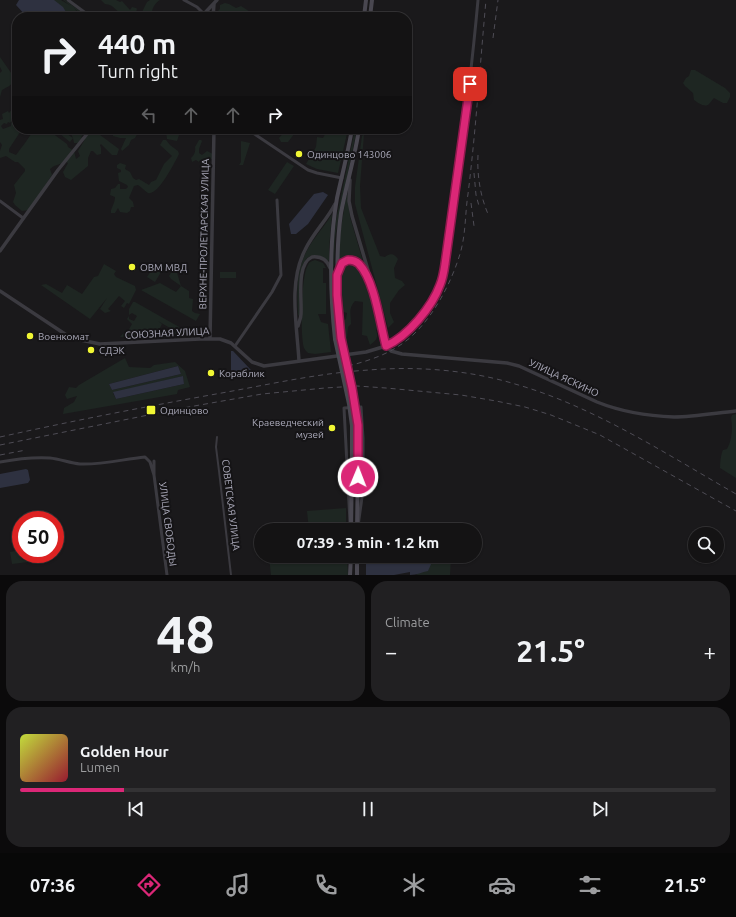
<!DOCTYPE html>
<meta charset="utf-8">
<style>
body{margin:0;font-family:Ubuntu,sans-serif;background:#212022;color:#f1f3f6;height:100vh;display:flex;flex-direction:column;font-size:15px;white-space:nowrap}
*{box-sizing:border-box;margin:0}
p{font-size:13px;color:#9d9ea0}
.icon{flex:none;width:22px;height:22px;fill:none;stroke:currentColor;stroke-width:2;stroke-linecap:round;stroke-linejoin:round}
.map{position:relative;height:575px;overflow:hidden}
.sheet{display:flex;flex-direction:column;gap:6px;padding:6px;background:#0b0a0b;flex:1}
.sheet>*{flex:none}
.banner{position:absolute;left:12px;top:12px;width:400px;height:122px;border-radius:16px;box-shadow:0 1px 3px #0004,0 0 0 1px #333234;background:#141314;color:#f1f3f6;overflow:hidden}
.fabs{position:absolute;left:688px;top:527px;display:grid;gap:8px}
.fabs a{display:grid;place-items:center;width:36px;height:36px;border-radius:50%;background:#141314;box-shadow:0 1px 3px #0004,0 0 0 1px #333234;font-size:20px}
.speed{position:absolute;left:12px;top:511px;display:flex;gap:8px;font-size:20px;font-weight:700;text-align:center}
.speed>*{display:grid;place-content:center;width:52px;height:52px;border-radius:50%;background:#141314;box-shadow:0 1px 3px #0004,0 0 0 1px #333234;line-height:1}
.speed .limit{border:6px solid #d22;background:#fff;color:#111}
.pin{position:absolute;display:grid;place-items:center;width:34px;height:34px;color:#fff;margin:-17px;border-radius:8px;box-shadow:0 2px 6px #0006}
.me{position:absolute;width:44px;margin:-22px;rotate:1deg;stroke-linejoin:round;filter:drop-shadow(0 0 3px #0008)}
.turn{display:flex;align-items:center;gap:14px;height:84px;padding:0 20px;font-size:18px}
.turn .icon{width:52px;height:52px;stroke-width:2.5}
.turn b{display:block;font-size:28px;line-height:34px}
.lanes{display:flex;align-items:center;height:38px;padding:0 20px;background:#0003;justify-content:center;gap:20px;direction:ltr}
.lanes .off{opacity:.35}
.big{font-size:30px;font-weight:600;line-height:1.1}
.sheet .tile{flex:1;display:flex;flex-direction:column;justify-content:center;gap:6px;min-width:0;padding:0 14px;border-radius:16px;background:#212022}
.sheet .dial{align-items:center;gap:0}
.dial b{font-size:52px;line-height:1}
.song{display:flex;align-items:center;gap:12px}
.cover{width:48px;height:48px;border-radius:6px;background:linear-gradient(135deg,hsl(70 70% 55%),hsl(350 70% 35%))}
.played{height:4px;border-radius:2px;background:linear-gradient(90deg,#db2777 15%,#333234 15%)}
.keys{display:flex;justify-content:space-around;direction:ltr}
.heat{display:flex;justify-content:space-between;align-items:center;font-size:22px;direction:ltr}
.sheet .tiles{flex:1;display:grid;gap:6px;grid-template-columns:1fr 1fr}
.tile:last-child{grid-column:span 2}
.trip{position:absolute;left:254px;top:523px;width:228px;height:40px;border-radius:20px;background:#141314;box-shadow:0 1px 3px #0004,0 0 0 1px #333234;font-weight:600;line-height:40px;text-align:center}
.tab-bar{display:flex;height:64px;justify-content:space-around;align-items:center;background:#080808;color:#9d9ea0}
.tab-bar .icon{width:28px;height:28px}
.tab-bar .selected{color:#db2777}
.tab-bar b{font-size:18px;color:#f1f3f6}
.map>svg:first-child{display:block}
.green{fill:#1e2622;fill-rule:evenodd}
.water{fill:#2e3140}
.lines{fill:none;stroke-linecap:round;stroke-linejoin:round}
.pedestrian{stroke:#3b3a40;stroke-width:2}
.minor{stroke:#3b3a40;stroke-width:3}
.tertiary{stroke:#3b3a40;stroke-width:3.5}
.secondary{stroke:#494750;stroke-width:4}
.rail{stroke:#4e4c55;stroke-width:1;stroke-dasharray:5 4;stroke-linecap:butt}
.secondary-bridge{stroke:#494750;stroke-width:4}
.route-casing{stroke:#8e194d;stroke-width:10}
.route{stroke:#db2777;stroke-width:7}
.poi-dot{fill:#f1f734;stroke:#151416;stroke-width:1.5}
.labels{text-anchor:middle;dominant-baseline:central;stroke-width:4;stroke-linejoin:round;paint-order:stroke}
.poi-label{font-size:10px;fill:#acabbb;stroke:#151416;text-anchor:start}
.street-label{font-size:10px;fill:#acabbb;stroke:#151416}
</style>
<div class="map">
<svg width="736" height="575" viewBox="0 0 736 575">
<rect width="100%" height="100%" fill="#1a191b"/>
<path class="green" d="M 50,0 L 61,0 L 71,6 L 63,0 L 65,0 L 88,17 L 84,17 L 74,8 L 81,17 L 69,17 C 65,10 59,2 50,0 Z
M 101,0 L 116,0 L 120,2 L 122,1 L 130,10 L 132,7 L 136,8 L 137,9 L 136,12 L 139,16 L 143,17 C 138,17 131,18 126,17 C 118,14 114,4 105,4 Z
M 150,0 L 160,0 C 155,3 151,9 152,16 L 144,16 L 142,12 L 147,2 Z
M 225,3 L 229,4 L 236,8 L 241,6 L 258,17 L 248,17 L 243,13 L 235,14 L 235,17 L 216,17 L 216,13 L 220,9 L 220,5 Z
M 0,57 L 14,77 C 14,85 7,87 2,90 L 0,97 L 0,73 L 2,71 L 0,67 Z
M 691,70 L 695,70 L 725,88 L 730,93 L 730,97 L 727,103 L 723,103 L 714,98 C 712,100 711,102 709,104 C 705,108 698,103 694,100 L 693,93 L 685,86 L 683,83 L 686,78 L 689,76 Z
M 16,104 L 17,105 L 17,113 L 10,123 L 8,122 L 7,124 L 4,123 L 1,126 L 3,129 L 11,126 L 11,123 L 15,121 L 17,122 L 17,129 L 22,129 L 9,149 L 9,152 L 16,155 C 22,147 29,138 34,129 L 42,129 L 41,132 L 43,133 L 45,130 L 48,130 L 67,144 L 68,147 L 74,151 L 76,159 L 80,156 L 78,151 L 84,141 L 85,135 L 89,135 L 93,131 L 96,132 L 119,149 L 117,155 L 112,155 L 101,144 L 100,145 L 101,148 L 101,154 L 97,155 L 93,151 L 91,151 L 88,158 L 88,166 L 71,180 L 65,177 L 63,172 L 68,163 L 66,162 L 54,166 L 50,169 L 52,175 L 29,210 L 22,211 L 15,205 L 13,202 L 16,193 L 14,185 L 25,171 L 25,169 L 18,162 L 15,162 L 6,156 L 0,158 L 0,151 L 2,145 L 0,142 L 0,120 L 3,119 L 2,114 L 8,111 L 9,113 Z
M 54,129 L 56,129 L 63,134 L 67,134 L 73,138 L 70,132 L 72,129 L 88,129 L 81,137 L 83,138 L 79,143 L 74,143 L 73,138 L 70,142 Z
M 123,129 L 130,130 L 140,129 L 135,138 L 131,140 L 129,145 L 122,151 L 121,149 L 126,138 L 120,138 L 113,136 L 112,132 L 115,131 L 119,134 Z
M 162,129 L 172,129 L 179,135 L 177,141 L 167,139 L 166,131 Z
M 287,129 L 298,129 L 288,142 L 281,142 L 279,138 Z
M 328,129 L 348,129 L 338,173 L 317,169 L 306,164 L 316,147 L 317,137 L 323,138 Z
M 355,129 L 357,129 L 338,220 L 335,238 L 334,267 L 333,266 L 334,238 L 336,220 Z
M 364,134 L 360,186 L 361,208 L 380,256 L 385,257 C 390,253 394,253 398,259 L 394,268 L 395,278 L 402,281 L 405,285 L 399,290 L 390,303 L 390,313 L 394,322 L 388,328 L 355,204 L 355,187 L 362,136 Z
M 163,140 L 166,140 L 170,145 L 178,151 L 179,154 C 175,162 158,196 148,193 C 145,191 141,187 138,185 L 134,186 L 129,198 L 133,202 L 134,207 L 131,207 L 130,211 L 127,213 L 120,212 L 118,208 L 115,213 L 111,213 C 110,209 115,204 115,197 L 110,195 L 111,189 L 115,188 L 118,184 L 120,184 L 120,189 L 126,189 L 128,187 L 127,185 L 119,181 L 118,173 L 121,172 L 121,170 L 117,168 L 117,165 L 120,163 L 126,165 L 125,169 L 130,172 L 133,178 L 136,180 L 139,179 L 149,185 L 151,182 L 156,180 L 164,164 L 172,156 L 160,145 Z
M 199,140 L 201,140 L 202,141 L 199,149 L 199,153 L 202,155 L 207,151 L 213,154 L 212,159 L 204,161 L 200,160 L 199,162 L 196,160 L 192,162 L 191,158 C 194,155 196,152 195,147 Z
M 241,141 L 250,143 L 243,165 L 239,165 L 241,162 Z
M 287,162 L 294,166 L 275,194 L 268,190 Z
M 347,191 L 350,217 L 366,272 C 360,261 351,253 339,264 L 339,241 Z
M 332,214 L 329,248 L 329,261 C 294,237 299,295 300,314 L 298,316 C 297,286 295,268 312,242 C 319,232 326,224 332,214 Z
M 315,260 L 323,263 L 326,268 L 323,268 L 323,283 L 326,283 L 326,314 L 318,314 L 321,322 L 328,324 L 331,352 L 315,354 L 308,353 C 307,352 305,350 304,348 C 300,337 301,275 308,265 C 309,262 312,261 315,260 Z
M 351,263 C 367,274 373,310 378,329 L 376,330 C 379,337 376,341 370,345 L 367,336 L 362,335 L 363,302 L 355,301 C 348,309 351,313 351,324 L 348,327 L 346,348 L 343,337 L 341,322 L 346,319 L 347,313 L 340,311 C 340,299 335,265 351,263 Z
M 104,264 L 116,271 L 114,274 L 116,277 L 135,286 L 136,290 L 129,304 L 127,303 L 124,308 L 121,306 L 125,301 L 119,296 L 108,309 L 111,311 L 105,313 L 100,309 L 107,298 L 90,319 L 41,285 L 46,284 L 62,293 L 67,285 L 82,294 L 94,277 L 98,276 Z
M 175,266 L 181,286 L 189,291 L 189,298 L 193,299 L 192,311 L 195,313 L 200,314 L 196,321 L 141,290 L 160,283 L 176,292 L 181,286 L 171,279 L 169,276 Z
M 153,268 L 161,272 L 155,282 L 147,277 Z
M 220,272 L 236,272 L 236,278 L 220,278 Z
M 133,302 L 135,302 L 188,332 L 188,336 L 182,334 L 170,335 L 170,333 L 169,333 L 170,328 L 158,321 L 162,324 L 159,330 L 164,335 L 138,336 L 140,329 L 137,336 L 120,337 L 126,330 L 128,331 L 132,324 L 127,319 L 129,316 L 129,319 L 134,321 L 137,316 L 132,313 L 129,315 L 129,309 Z
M 125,358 L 129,367 L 150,368 L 154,365 L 175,362 L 185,371 L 190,387 L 178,390 L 177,394 L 63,414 L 64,408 L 74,402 L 77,396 L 67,399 L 65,395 L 69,387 L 76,388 L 79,385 ZM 178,366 L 181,374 L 112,390 L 109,384 ZM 183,376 L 184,384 L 116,399 L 113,393 Z
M 736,414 L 736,478 L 720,468 C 720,463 721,453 723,450 L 727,449 C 732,440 733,428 731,418 L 732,415 Z
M 346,508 L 346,530 L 309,530 L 307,511 Z
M 21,550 L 21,554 L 34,554 L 36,561 L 12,564 L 10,552 Z
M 269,556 L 274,556 L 275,562 L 297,561 L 297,556 L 347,556 L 348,575 L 271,575 Z
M 430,556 L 451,556 L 450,575 L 416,575 L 432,562 Z"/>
<path class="water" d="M 19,0 L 54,0 L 63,7 L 69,17 L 27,17 L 16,5 Z
M 323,192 L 328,195 L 308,224 L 296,234 L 291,234 L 289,224 L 314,194 Z
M 231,351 L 233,351 L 251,370 L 249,375 L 231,378 Z
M 178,366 L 181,374 L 112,390 L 109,384 Z
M 183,376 L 184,384 L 116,399 L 113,392 Z
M 26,469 L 28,470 L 30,480 L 28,483 L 0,488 L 0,474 Z
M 366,556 L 430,556 L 432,562 L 428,571 C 422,572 417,575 410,575 L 410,572 L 394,575 L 366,575 Z"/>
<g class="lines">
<path class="pedestrian" d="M 217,437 L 216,447 L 219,471 L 231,575"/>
<path class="minor" d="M 68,0 L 91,17
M 184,0 L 197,7 L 204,14 L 210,17
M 247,129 L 308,170 L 317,173 L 342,178
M 0,201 L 23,218
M 235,346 L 272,292 L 281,275 L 277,200
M 386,346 C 408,336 433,306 441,283 C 450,258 451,223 455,196 C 464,131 472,66 478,0
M 154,461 L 154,475 L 167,575
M 0,462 C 16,459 33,457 50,458 C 60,459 70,463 80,464 C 102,465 124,459 145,457 L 150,462 L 154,475
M 350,522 L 344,408 L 361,407 L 363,438 L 363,490 L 358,526"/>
<path class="tertiary" d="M 201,17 L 217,0
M 213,17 L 214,4
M 350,180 L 349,201 L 352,216 L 368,270 L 386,346 L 391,351 L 402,354 L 507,363 L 519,366 L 597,402 C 622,412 647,416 674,417 C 694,417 716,413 736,411
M 0,251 L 58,170 L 91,129
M 338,273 C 348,246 360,265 368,280
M 0,291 L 71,338 L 100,344 L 200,339 L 220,339 L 231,343 L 252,362 L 264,366 L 366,352 L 386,346
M 298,326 C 299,322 301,318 301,314 C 302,299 296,264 312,257 C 321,256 327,260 330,268
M 210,339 L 214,129
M 299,361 C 297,325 288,283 305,250 C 313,233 327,220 335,204"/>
<path class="secondary" d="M 364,17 L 366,0
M 370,17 L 372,0
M 341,338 C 337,296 335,255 341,213 C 346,185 355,157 359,129
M 335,339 C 330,293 329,244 337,198 C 342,175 348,152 352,129
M 351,530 L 352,465
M 357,530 L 358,464
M 350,575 L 351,556
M 357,575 L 357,556"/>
<path class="rail" d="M 493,38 L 498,0
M 478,155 C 477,175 480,195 488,214
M 474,173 L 476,195 L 479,206
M 471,203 L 474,226
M 348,366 C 372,360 395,352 413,335 C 435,314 451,283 460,254 C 466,234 465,213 468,194 C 476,129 480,65 486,0
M 0,437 C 72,421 144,407 216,394 C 267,385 318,373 369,370 C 417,366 469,370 515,384 C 593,406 666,454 736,494
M 0,445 L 183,408 L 262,394 L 325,388 L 357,386 L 386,388 L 461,395 L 496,401 L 525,407 L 551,415 L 600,435 L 736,511
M 0,455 L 26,450"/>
<path class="secondary-bridge" d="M 341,338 L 355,404 L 358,425 L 358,464
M 335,339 L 349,404 L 352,426 L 352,465"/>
</g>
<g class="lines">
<defs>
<path id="route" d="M 358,477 L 358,425 L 352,388 L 341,338 L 337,295 L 337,275 L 342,263 L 348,260 C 352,260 356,261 359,264 C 375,281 380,324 386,346 C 408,336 432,307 440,285 C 443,278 444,271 445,264 L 470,84"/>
</defs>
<use href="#route" class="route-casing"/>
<use href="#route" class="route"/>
</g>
<g class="poi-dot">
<circle cx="299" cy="154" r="4"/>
<circle cx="132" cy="267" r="4"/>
<circle cx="30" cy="336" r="4"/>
<circle cx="91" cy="350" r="4"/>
<circle cx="211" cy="373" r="4"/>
<rect x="146" y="405" width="10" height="10" rx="2"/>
<circle cx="332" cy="428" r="4"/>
</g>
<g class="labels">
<g class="poi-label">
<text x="307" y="154">Одинцово 143006</text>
<text x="140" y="267">ОВМ МВД</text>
<text x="38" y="336">Военкомат</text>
<text x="99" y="350">СДЭК</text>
<text x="219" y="373">Кораблик</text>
<text x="160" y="410">Одинцово</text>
<text x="324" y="422" text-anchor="end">Краеведческий<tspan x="324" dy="12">музей</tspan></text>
</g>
<g class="street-label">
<text transform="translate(204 234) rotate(-89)">ВЕРХНЕ-ПРОЛЕТАРСКАЯ УЛИЦА</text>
<text transform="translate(167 333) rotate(-3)">СОЮЗНАЯ УЛИЦА</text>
<text transform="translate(564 378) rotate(25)">УЛИЦА ЯСКИНО</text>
<text transform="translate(231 505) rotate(83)">СОВЕТСКАЯ УЛИЦА</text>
<text transform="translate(168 524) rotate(83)">УЛИЦА СВОБОДЫ</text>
</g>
</g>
</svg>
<div class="fabs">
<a><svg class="icon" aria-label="search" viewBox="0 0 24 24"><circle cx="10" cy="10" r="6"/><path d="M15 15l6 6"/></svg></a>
</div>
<div class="speed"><div class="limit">50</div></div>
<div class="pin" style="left:470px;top:84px;background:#d93025"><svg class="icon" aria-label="arrive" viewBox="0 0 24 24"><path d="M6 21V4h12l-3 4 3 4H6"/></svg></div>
<svg class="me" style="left:358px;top:477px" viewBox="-20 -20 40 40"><circle r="17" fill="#db2777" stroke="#fff" stroke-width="3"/><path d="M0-11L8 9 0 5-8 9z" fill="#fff"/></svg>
<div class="trip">07:39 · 3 min · 1.2 km</div>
<div class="banner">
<div class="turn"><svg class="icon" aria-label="right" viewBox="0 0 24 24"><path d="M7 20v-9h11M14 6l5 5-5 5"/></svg><div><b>440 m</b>Turn right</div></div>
<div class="lanes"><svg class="icon off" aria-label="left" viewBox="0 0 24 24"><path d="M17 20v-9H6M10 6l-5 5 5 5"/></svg><svg class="icon off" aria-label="ahead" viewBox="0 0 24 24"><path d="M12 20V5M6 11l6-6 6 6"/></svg><svg class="icon off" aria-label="ahead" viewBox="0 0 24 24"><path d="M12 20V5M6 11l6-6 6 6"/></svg><svg class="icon" aria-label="right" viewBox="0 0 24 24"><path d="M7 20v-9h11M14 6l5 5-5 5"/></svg></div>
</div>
</div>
<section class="sheet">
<div class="tiles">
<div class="tile dial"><b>48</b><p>km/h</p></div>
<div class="tile"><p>Climate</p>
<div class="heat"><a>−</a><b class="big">21.5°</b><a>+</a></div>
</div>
<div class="tile">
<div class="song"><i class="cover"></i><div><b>Golden Hour</b><p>Lumen</p></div></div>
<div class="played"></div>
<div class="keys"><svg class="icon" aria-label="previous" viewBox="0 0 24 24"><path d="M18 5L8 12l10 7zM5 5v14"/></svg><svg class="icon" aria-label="pause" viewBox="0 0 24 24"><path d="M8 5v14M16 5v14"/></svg><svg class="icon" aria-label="next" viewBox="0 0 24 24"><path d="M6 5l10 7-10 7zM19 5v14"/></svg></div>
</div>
</div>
</section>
<nav class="tab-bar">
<b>07:36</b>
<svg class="icon selected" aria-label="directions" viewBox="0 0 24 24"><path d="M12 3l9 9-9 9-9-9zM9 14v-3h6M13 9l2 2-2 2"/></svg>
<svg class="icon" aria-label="music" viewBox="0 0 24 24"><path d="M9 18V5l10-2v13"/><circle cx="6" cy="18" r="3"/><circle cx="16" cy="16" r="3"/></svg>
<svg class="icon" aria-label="phone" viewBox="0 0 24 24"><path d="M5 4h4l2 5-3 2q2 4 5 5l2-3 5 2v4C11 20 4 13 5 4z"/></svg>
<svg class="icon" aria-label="climate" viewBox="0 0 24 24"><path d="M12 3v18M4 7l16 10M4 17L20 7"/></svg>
<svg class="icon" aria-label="car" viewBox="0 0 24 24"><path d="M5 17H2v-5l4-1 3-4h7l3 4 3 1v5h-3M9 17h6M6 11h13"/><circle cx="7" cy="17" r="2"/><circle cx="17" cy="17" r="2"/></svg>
<svg class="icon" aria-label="filters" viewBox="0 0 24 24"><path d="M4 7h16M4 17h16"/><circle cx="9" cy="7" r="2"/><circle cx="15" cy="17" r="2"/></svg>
<b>21.5°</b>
</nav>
